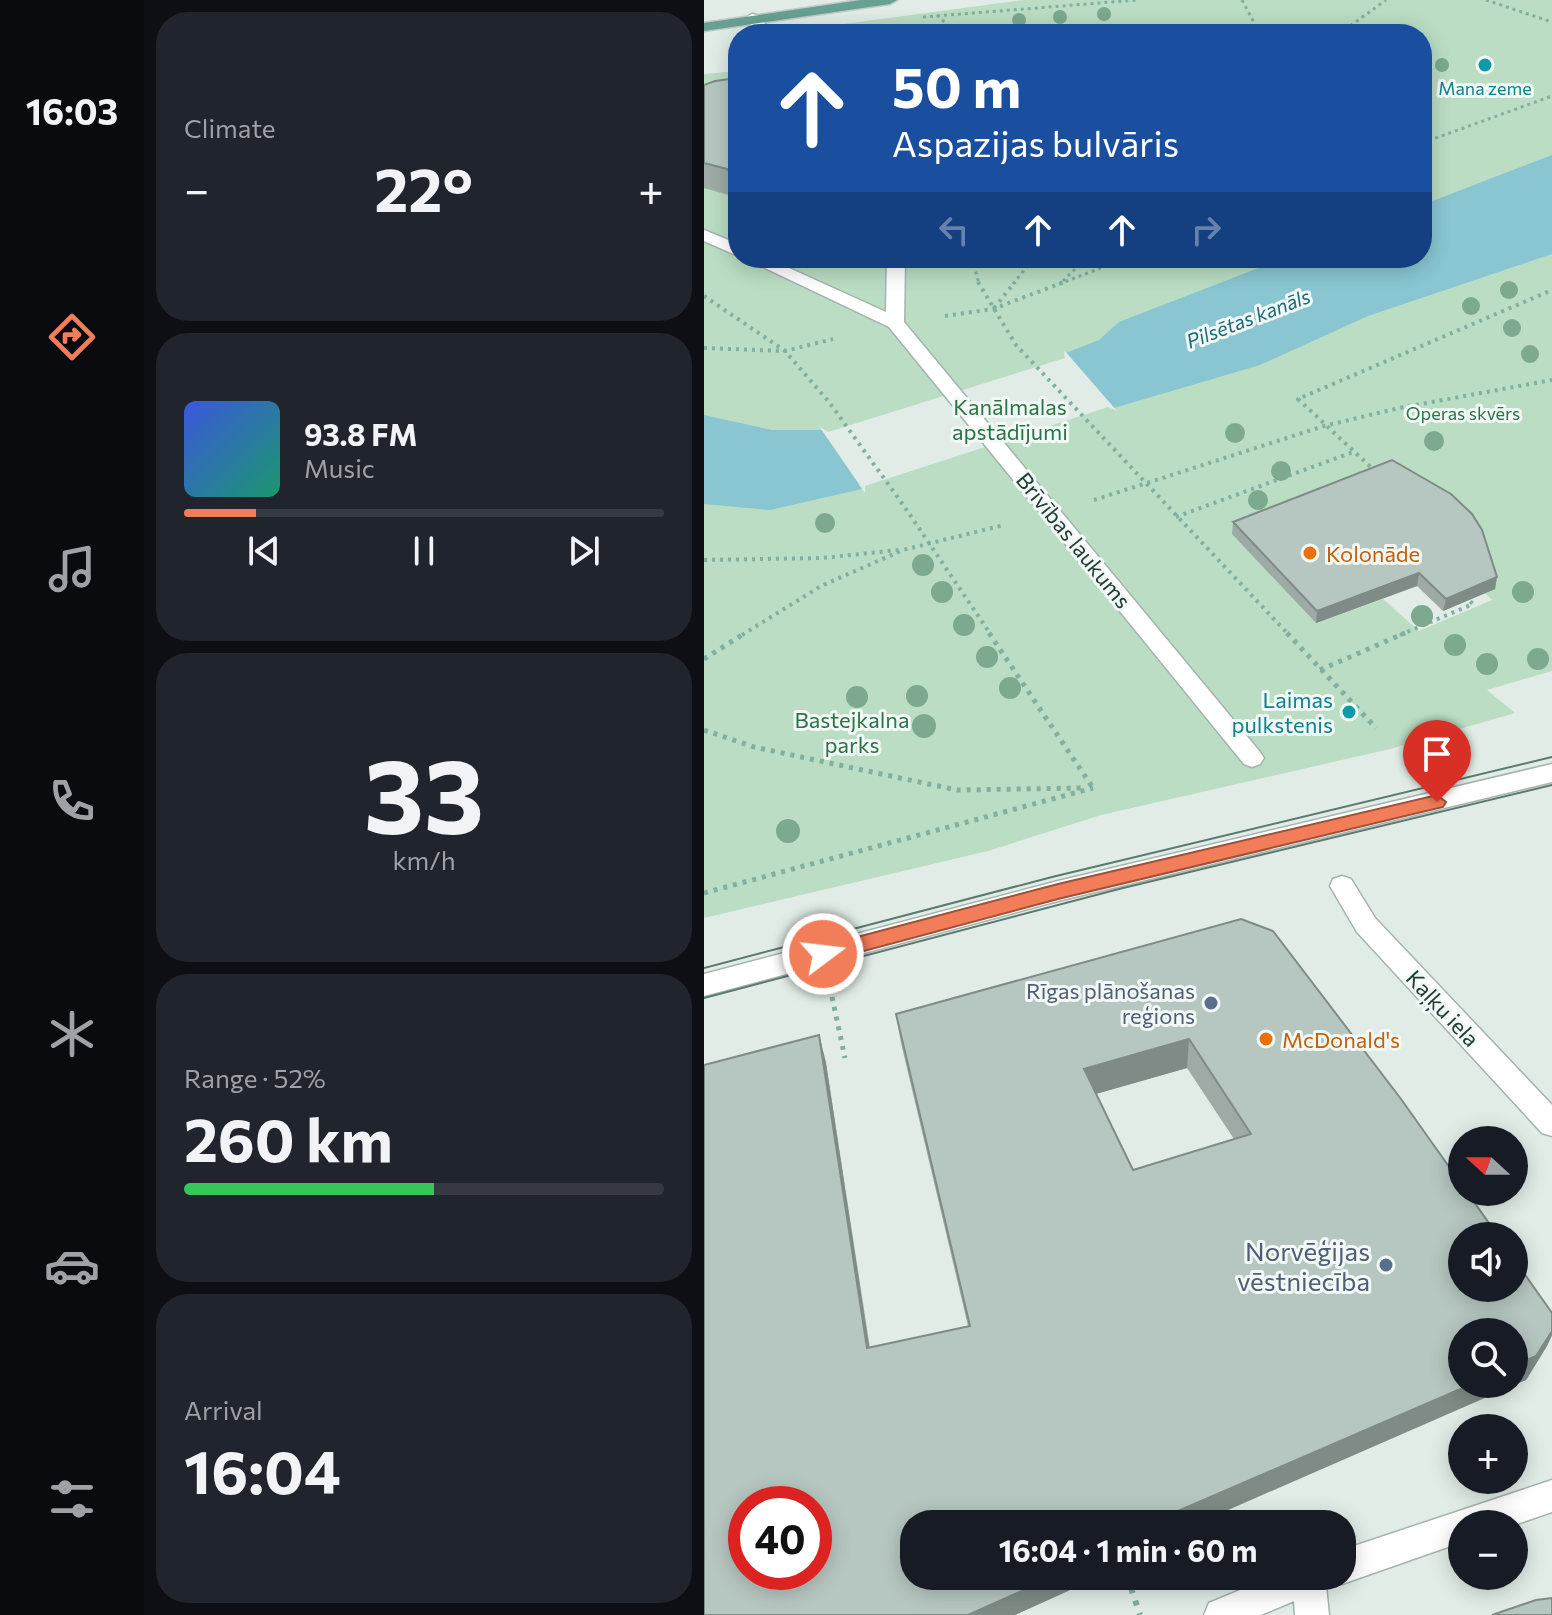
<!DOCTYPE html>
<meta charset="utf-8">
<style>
body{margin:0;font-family:Commissioner,sans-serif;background:#20242c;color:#f1f3f6;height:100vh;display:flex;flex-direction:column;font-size:30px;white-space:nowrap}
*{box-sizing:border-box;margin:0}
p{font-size:26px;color:#9ea1a6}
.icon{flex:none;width:44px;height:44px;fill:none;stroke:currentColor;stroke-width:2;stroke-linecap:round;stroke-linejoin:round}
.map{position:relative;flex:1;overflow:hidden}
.sheet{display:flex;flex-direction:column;gap:12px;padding:12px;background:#0d0f14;width:560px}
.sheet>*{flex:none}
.top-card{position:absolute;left:24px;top:24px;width:704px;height:244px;border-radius:32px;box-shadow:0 4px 20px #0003;background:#1a4fa0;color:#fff;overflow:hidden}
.needle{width:52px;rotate:291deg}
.tools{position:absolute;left:744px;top:1126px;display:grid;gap:16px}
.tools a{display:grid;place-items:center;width:80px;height:80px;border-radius:50%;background:#171b24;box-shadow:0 4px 20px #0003;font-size:40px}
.speed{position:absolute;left:24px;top:1486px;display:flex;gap:16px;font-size:40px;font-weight:700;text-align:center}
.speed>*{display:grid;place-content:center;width:104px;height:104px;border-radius:50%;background:#171b24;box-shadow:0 4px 20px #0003;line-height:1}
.speed .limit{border:12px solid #d22;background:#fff;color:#111}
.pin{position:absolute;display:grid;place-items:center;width:68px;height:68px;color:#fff;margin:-82px -34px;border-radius:50% 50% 50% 0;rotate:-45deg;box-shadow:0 0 8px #0007}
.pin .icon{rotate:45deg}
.me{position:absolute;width:88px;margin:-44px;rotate:75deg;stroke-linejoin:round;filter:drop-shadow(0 0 6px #0008)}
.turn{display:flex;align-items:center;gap:28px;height:168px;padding:0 32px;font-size:36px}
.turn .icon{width:104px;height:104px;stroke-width:2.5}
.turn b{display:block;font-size:56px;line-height:68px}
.lanes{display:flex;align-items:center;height:76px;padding:0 32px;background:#0003;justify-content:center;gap:40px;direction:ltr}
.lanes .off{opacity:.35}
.big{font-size:60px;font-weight:700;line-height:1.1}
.sheet .card{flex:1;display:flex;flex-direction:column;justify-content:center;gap:12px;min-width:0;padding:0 28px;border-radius:32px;background:#20242c}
.sheet .dial{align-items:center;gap:0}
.dial b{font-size:104px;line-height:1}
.song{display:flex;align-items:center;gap:24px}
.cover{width:96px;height:96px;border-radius:12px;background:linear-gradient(135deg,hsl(230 70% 55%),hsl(160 70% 35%))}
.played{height:8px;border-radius:4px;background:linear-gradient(90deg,#f17d59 15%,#363941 15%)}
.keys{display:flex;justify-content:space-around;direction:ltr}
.heat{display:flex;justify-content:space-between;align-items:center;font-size:44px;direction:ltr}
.charge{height:12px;border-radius:6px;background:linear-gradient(90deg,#34c759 52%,#363941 0)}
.trip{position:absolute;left:196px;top:1510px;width:456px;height:80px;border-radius:32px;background:#171b24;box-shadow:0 4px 20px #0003;font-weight:700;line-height:80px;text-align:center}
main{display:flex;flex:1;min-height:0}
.tabs{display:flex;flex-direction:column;width:144px;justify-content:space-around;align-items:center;background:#090b0e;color:#9ea1a6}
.tabs .icon{width:56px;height:56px}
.tabs .on{color:#f17d59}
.tabs b{font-size:36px;color:#f1f3f6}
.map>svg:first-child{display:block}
.green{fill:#baddc3;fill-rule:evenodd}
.water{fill:#89c6d1}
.pier{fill:#e1ece7}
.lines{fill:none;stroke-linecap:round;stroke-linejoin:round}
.minor-casing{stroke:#a4b4ae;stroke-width:3}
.major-casing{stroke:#c1c8c6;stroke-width:3}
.path-far3{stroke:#82afa0;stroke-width:3;stroke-dasharray:3 4;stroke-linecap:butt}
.path-far2{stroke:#82afa0;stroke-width:4;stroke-dasharray:3 5;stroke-linecap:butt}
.path-far1{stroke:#82afa0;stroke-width:5;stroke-dasharray:4 6;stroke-linecap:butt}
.path{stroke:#82afa0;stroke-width:6;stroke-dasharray:5 8;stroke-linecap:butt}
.minor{fill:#fff;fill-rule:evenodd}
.major{fill:#66a191;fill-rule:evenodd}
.tram{stroke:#5c7870;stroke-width:2}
.tree{fill:#7da98e}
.wall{fill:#9daaa5;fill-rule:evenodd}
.shaded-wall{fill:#7f8b86}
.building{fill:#b6c6c0;stroke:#7f8b86;stroke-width:2;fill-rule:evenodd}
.route{fill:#f17d59;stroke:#9d513a;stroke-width:2}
.culture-dot{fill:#0f9aa8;stroke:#f1f8f5;stroke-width:3}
.food-dot{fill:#e8710a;stroke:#f1f8f5;stroke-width:3}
.service-dot{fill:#5c6f8a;stroke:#f1f8f5;stroke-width:3}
.labels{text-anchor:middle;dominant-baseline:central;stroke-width:6;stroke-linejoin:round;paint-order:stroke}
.far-culture-label{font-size:18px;fill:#0d838f;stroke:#f1f8f5}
.far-park-label{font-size:18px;fill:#2c7346;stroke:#f1f8f5}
.far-water-label{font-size:20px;font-style:italic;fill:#1c6a78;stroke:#f1f8f5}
.park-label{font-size:22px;fill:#2c7346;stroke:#f1f8f5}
.street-label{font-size:22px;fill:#213c35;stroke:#f1f8f5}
.food-label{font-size:22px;fill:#c56008;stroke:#f1f8f5;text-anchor:start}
.culture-label{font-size:22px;fill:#0d838f;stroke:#f1f8f5;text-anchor:end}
.service-label{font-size:22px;fill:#4e5e75;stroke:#f1f8f5;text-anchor:end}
.near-service-label{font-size:26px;fill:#4e5e75;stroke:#f1f8f5;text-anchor:end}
</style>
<main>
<nav class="tabs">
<b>16:03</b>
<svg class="icon on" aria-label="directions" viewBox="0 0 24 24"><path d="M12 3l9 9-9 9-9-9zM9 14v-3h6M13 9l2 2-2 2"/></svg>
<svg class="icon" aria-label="music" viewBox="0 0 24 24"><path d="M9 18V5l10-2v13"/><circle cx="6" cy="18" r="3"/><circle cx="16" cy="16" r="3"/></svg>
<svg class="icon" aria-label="phone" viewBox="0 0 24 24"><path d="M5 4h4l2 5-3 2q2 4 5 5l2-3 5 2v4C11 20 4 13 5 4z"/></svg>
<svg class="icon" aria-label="climate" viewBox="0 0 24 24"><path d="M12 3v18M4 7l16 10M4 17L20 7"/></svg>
<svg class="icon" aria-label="car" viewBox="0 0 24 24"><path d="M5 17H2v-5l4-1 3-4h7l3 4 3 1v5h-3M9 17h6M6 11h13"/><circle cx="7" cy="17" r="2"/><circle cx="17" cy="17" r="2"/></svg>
<svg class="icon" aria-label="filters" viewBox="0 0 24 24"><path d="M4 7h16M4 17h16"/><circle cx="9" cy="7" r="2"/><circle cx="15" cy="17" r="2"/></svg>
</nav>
<section class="sheet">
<div class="card"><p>Climate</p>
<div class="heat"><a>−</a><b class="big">22°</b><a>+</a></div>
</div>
<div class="card">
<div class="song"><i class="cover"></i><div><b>93.8 FM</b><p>Music</p></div></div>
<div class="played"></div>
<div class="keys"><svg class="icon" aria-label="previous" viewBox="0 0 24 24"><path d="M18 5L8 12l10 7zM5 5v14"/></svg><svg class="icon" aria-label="pause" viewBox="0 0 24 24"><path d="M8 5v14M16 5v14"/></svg><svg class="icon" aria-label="next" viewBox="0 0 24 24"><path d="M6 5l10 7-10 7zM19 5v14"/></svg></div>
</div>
<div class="card dial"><b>33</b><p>km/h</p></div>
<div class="card"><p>Range · 52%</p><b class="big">260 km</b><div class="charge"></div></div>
<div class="card"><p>Arrival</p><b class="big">16:04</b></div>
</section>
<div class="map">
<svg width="848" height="1615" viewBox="0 0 848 1615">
<rect width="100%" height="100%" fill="#e1ece7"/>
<path class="green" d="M 319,0 L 848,0 L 848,671 L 783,690 L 811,713 L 686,749 L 397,815 L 284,851 L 0,918 L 0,74 L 34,71 L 34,258 L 718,258 L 718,34 L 108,34 L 140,24 ZM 754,568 L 788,600 L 715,631 L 679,599 L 612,623 Z"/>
<path class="water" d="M 848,155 L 848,254 L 664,316 L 556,365 L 410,408 L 405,402 L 155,485 L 158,489 L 66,510 L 0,504 L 0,415 L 68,430 L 118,430 L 123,437 L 368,359 L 362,353 L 395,340 L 415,322 L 580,258 L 718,258 L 718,205 Z"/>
<path class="pier" d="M 360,350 L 413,411 L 404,407 L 161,486 L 161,493 L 115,426 L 124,432 L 361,358 Z"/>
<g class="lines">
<defs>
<path id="minor" d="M 48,14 L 53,15 L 70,34 L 55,34 L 41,18 Z
M 0,230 L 34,244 L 34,256 L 0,241 Z
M 40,258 L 63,258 L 182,312 L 183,258 L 201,258 L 200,322 L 556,752 L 560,758 L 556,764 L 548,767 L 540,764 L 185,327 Z
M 848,764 L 848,782 L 354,901 L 0,996 L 0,974 L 354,881 Z
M 638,876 L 647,879 L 671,918 L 848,1105 L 848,1136 L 838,1133 L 653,932 L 626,886 L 629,879 Z
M 848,1480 L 848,1512 L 810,1525 L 758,1524 L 758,1542 L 638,1584 L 626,1578 L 622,1586 L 625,1615 L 591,1615 L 590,1601 L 557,1615 L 500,1615 L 505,1603 L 570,1576 L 638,1576 L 638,1550 Z"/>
<path id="major" d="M 157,0 L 193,0 L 186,4 L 0,31 L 0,23 Z"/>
</defs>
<use href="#minor" class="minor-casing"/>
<use href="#major" class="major-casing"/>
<path class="path-far3" d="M 538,0 L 556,34
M 782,0 L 848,22
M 233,15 L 253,34
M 219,17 L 433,0
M 635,34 L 682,0
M 718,143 L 848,96
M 268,258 L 275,284
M 359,281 L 382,258
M 309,284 L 330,258
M 355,284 L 423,258"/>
<path class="path-far2" d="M 274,282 L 312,345 L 585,635
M 0,296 L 81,351 L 125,402 L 200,506 L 287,635
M 290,308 L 311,282
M 241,316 L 289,309 L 360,282
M 0,348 L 81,351 L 129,339
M 672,472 L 594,399 L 848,290
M 390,500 L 620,426 L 695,408 L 848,380
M 472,517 L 649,452
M 0,560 L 118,558 L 194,550
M 38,635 L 117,586 L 199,550 L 300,525
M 696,635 L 769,604 L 765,600"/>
<path class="path-far1" d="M 285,633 L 389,788
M 583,633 L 672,728
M 0,659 L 41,633
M 616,670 L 701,633
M 0,730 L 50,747 L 253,790 L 380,788
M 0,893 L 389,788
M 128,997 L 141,1058"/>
<path class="path" d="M 423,1576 L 436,1615"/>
<use href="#minor" class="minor"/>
<use href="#major" class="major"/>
<path class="tram" d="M 0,968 L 348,877 L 848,757
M 0,998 L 415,889 L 848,785"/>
</g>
<g class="tree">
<circle cx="400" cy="14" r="7"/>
<circle cx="356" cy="17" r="7"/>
<circle cx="315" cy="20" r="7"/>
<circle cx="738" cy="65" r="7"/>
<circle cx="805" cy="290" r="9"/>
<circle cx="767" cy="306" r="9"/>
<circle cx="808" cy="328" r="9"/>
<circle cx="826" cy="354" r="9"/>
<circle cx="531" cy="433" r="10"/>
<circle cx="730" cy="441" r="10"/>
<circle cx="577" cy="471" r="10"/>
<circle cx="554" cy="500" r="10"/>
<circle cx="121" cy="523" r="10"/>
<circle cx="219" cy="565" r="11"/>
<circle cx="238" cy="592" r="11"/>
<circle cx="819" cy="592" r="11"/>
<circle cx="718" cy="616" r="11"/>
<circle cx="260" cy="625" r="11"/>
<circle cx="751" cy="645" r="11"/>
<circle cx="283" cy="657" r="11"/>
<circle cx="834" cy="659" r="11"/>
<circle cx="783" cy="664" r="11"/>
<circle cx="306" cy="688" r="11"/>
<circle cx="213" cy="696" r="11"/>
<circle cx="153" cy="697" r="11"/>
<circle cx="220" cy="726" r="12"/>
<circle cx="84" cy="831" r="12"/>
</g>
<path class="wall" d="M 34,78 L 34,202 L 28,196 L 0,188 L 0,85 Z
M 529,522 L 793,577 L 791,589 L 739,611 L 713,586 L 612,623 L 528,534 Z
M 537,919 L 848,1313 L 848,1335 L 843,1346 L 822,1380 L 210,1576 L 397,1576 L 311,1615 L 0,1615 L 115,1035 L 122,1063 L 166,1348 L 264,1326 L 197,1043 L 192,1014 ZM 483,1068 L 530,1139 L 429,1170 L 392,1094 Z"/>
<path class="shaded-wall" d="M 715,573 L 713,586 L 612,623 L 613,611 Z
M 793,577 L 791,589 L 739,611 L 742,599 Z
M 115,1035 L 122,1063 L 169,1373 L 163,1348 Z
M 485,1039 L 483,1068 L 381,1097 L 380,1069 Z
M 848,1331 L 848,1335 L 843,1346 L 822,1380 L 492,1524 L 444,1524 L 768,1384 L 810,1384 L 810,1366 Z
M 351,1576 L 397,1576 L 311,1615 L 264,1615 Z"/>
<path class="building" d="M 34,78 L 34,180 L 23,169 L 0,163 L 0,85 L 11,81 Z
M 688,460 L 747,494 L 768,514 L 778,530 L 793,577 L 742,599 L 715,573 L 613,611 L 529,522 Z
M 537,919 L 569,931 L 697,1099 L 758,1185 L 758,1192 L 763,1192 L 794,1236 L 758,1236 L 758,1288 L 810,1288 L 810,1259 L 848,1313 L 848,1331 L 832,1356 L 810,1366 L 810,1332 L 758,1332 L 758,1384 L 768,1384 L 444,1524 L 210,1524 L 210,1576 L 351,1576 L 264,1615 L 0,1615 L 0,1065 L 115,1035 L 163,1348 L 266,1326 L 192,1014 ZM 485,1039 L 547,1134 L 429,1170 L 380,1069 ZM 42,1504 L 110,1504 L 110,1572 L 42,1572 Z
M 848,1598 L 848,1615 L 788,1615 L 832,1600 Z"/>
<path class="route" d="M 733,795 L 742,802 L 739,807 L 354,899 L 119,962 L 112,959 L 109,954 L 112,948 L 119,946 L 354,884 Z"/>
<g class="culture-dot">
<circle cx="781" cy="65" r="8"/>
<circle cx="645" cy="712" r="8"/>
</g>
<g class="food-dot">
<circle cx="606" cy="553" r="8"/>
<circle cx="562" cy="1039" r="8"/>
</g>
<g class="service-dot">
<circle cx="507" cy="1003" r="8"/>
<circle cx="682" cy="1265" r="8"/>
</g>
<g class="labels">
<g class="far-culture-label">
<text x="781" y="88">Mana zeme</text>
</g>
<g class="far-park-label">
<text x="759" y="413">Operas skvērs</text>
</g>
<g class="far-water-label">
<text transform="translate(544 318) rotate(-21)">Pilsētas kanāls</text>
</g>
<g class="park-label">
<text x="306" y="406">Kanālmalas<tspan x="306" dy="25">apstādījumi</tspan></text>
<text x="148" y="719">Bastejkalna<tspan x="148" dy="25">parks</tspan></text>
</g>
<g class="street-label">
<text transform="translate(370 540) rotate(51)">Brīvības laukums</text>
<text transform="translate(739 1008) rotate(47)">Kaļķu iela</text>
</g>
<g class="food-label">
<text x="622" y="553">Kolonāde</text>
<text x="578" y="1039">McDonald's</text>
</g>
<g class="culture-label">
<text x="629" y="699">Laimas<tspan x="629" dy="25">pulkstenis</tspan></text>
</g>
<g class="service-label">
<text x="491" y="990">Rīgas plānošanas<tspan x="491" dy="25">reģions</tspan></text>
</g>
<g class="near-service-label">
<text x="666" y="1250">Norvēģijas<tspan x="666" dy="30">vēstniecība</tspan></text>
</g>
</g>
</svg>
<div class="tools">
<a><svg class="needle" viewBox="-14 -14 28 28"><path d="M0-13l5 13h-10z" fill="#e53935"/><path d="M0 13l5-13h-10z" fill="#9ea1a6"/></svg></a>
<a><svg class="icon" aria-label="sound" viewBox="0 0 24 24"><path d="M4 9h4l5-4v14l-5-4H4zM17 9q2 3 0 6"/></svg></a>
<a><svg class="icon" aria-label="search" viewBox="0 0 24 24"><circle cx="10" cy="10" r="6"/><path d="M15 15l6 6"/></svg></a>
<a>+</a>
<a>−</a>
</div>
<div class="speed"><div class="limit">40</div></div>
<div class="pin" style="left:733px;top:802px;background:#d93025"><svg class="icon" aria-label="arrive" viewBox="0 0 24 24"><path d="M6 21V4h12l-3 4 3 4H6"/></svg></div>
<svg class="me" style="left:119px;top:954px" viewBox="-20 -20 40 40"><circle r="17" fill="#f17d59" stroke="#fff" stroke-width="3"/><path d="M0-11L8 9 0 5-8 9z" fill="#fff"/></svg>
<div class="trip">16:04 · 1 min · 60 m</div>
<div class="top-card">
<div class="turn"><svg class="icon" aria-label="ahead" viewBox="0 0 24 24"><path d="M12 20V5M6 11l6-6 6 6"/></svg><div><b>50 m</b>Aspazijas bulvāris</div></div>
<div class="lanes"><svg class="icon off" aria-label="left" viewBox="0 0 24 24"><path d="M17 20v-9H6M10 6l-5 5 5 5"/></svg><svg class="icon" aria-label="ahead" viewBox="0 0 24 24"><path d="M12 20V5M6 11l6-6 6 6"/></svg><svg class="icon" aria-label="ahead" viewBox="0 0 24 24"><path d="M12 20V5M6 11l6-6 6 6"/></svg><svg class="icon off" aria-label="right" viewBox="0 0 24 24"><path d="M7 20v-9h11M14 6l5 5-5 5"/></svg></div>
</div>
</div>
</main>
